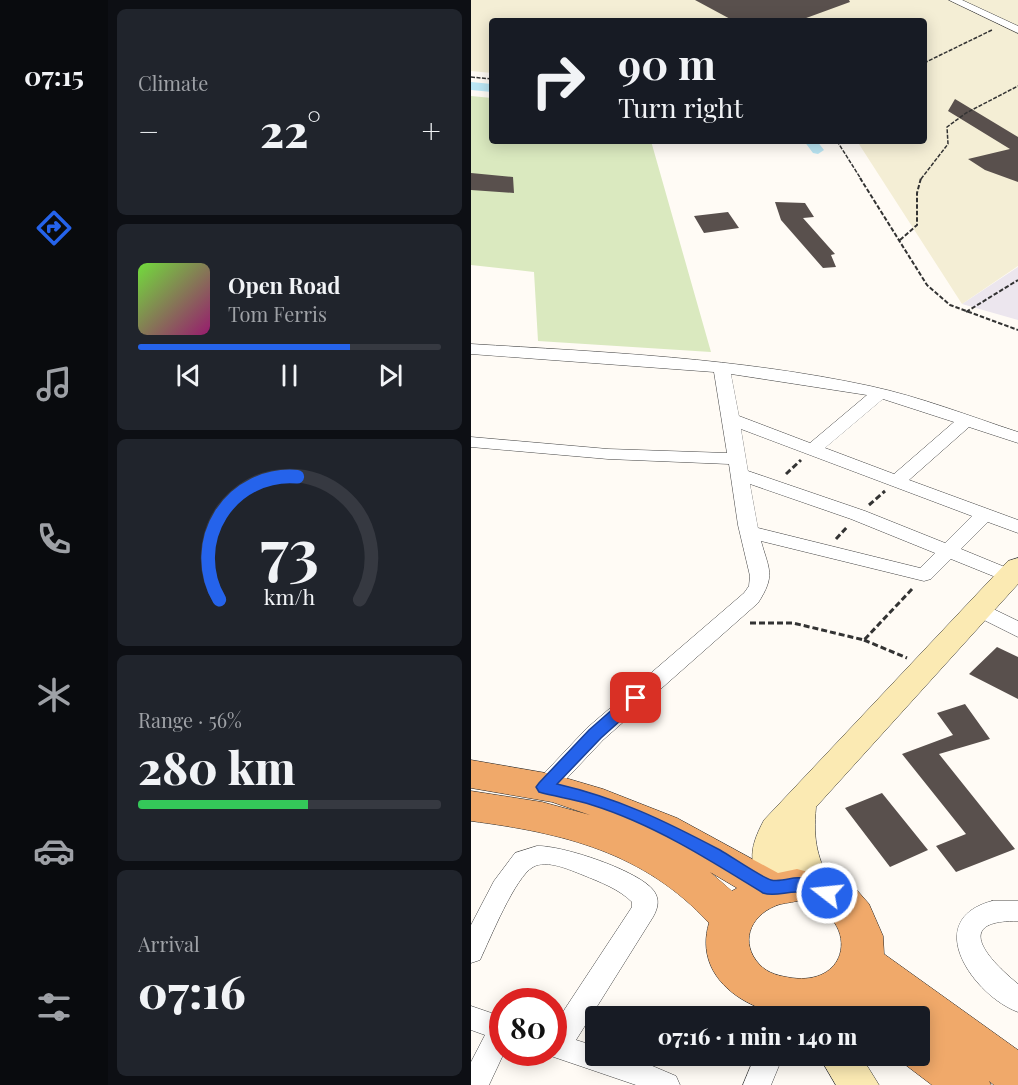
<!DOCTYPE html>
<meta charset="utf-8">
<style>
body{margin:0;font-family:"Playfair Display",serif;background:#20242c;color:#f1f3f6;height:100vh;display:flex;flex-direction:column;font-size:22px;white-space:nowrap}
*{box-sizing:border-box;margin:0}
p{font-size:20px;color:#9ea1a6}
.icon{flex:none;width:33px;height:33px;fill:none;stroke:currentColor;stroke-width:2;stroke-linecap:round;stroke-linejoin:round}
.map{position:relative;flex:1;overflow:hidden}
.side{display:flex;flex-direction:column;gap:9px;padding:9px;background:#0d0f14;width:363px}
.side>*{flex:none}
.guide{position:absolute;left:18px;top:18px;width:438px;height:126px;border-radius:6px;box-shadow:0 3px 15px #0003;background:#171b24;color:#f1f3f6;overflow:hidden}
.speed{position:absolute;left:18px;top:988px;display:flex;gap:12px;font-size:30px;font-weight:700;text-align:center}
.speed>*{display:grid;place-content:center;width:78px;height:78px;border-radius:50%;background:#171b24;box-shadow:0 3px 15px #0003;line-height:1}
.speed .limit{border:9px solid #d22;background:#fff;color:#111}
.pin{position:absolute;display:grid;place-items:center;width:51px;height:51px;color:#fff;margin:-26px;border-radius:12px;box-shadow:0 3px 9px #0006}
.me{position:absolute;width:66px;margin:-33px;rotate:286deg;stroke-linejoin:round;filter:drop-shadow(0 0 4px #0008)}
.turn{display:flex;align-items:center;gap:21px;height:126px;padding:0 30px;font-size:27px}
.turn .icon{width:78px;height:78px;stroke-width:2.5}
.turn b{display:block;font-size:42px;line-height:51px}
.big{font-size:45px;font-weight:800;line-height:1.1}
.side .card{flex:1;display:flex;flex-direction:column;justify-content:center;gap:9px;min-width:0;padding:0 21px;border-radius:9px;background:#20242c}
.side .dial{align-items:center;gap:0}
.dial svg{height:156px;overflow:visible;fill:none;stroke:#363941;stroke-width:7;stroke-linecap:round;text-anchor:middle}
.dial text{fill:#f1f3f6;stroke:none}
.song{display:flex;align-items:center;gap:18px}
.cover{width:72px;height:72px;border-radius:9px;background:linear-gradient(135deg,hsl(100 70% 55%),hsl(320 70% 35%))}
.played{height:6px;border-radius:3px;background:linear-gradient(90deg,#2563eb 70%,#363941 70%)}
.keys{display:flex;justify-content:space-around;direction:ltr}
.heat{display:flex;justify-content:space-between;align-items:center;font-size:33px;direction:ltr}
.charge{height:9px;border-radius:4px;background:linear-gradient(90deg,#34c759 56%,#363941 0)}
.trip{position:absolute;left:114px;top:1006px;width:345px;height:60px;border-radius:6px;background:#171b24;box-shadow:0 3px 15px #0003;font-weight:800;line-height:60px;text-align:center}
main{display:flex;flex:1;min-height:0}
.menu{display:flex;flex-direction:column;width:108px;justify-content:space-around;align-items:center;background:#090b0e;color:#9ea1a6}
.menu .icon{width:42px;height:42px}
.menu .current{color:#2563eb}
.menu b{font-size:27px;color:#f1f3f6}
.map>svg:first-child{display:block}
.industrial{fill:#ece6ee}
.farmland{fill:#f4eed5}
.green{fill:#dae9bf}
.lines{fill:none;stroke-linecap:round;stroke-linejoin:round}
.canal{fill:#bbe6f4;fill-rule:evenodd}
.building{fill:#59504d}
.minor-casing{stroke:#444;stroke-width:1}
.secondary-casing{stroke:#333;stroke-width:1}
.trunk-casing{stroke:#222;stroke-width:1}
.path-far2{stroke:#333;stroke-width:1.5;stroke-dasharray:4 1.5;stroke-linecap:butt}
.path-far1{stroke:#333;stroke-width:2;stroke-dasharray:4.5 2;stroke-linecap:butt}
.path{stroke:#333;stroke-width:3;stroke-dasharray:6 3;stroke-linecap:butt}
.minor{fill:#fff;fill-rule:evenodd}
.secondary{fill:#fbeab3;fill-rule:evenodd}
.trunk{fill:#f0a96a;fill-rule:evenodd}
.route{fill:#2563eb;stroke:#184099;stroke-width:1.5}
</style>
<main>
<nav class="menu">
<b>07:15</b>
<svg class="icon current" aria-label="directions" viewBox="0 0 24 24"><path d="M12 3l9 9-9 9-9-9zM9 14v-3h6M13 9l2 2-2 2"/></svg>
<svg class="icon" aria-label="music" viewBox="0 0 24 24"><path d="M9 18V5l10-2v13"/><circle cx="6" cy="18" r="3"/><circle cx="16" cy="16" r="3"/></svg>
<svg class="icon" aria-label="phone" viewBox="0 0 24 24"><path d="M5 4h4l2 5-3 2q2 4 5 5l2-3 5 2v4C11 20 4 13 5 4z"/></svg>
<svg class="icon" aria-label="climate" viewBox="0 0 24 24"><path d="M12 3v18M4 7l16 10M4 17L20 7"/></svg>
<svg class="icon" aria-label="car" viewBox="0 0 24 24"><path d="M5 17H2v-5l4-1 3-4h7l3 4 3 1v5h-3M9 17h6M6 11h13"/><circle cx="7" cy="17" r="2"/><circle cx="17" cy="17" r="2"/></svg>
<svg class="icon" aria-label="filters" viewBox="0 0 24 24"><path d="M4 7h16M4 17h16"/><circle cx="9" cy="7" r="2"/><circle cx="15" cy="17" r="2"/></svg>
</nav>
<section class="side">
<div class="card"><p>Climate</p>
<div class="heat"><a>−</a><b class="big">22°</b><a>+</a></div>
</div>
<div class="card">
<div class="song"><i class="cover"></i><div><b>Open Road</b><p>Tom Ferris</p></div></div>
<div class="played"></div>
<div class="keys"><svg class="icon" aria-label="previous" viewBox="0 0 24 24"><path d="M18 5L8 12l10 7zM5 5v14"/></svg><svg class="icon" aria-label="pause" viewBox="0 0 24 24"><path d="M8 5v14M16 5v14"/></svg><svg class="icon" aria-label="next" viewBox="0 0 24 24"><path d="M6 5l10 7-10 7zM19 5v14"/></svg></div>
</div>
<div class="card dial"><svg viewBox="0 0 100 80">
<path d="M14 69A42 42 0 1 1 86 69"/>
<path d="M14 69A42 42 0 0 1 54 6" stroke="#2563eb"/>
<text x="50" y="56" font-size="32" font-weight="700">73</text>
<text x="50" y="72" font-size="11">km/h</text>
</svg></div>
<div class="card"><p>Range · 56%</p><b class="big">280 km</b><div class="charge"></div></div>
<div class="card"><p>Arrival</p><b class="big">07:16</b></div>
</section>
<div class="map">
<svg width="547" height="1085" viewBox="0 0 547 1085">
<rect width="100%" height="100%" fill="#fffbf5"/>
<path class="industrial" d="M 547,267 L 547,320 L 491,304 Z"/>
<path class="farmland" d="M 0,0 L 547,0 L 547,266 L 491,304 L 386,141 L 453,141 L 453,21 L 21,21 L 21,73 L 0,71 Z"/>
<path class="green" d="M 0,96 L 21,98 L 21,141 L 180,141 L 240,352 L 67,341 L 63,272 L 0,265 Z"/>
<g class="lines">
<path class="canal" d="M 0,82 L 21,84 L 21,92 L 0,90 Z
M 333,141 L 346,141 L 353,150 L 347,154 L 342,153 Z"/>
</g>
<path class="building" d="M 224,0 L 378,0 L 379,2 L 327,21 L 263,21 Z
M 484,99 L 547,137 L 547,182 L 514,170 L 497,159 L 539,149 L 477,111 Z
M 0,173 L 42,177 L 43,193 L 0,190 Z
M 304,202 L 334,203 L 343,217 L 332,218 L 364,254 L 360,255 L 365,267 L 352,268 L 310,220 Z
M 257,212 L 268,228 L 233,233 L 223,216 Z
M 526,647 L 547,657 L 547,699 L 498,674 Z
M 494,704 L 519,739 L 468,754 L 544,849 L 485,872 L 465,846 L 495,834 L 431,754 L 482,735 L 466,713 Z
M 411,793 L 457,850 L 419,867 L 374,808 Z"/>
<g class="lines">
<defs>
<path id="minor" d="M 478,0 L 491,0 L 547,26 L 547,33 Z
M 0,344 C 133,352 268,358 399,386 C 450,397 498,416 547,432 L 547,443 L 498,427 L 438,480 L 547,520 L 547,533 L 517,522 L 490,549 L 546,572 L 547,579 L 539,582 L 532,580 L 480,559 L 460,579 L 453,581 L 290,541 C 298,570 305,575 287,603 L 132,740 L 82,793 L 74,796 L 66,793 L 62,787 L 66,781 L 116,728 L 273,593 L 278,586 L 279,576 L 267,525 L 258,464 L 137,459 L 0,447 L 0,437 L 137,449 L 256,453 L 243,372 L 0,354 ZM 260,374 L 396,395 L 339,443 L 268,416 ZM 412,399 L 483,422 L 423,474 L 354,448 ZM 270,429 L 501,516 L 474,543 L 394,511 L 277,471 ZM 279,484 L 380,519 L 464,553 L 449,568 L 287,528 Z
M 508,602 L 547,621 L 547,637 L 501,614 L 498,609 L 501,604 Z
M 66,846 C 91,845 169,871 183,891 C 189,900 187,908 182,917 L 105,1040 L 124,1046 L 124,1056 L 158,1056 L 205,1076 L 209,1085 L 165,1085 L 71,1053 L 82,1053 L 82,1027 L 161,907 L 161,902 C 148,889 129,882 112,875 C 99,870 76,859 62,867 C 44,877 19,939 9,960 L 0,963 L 0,925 L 23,881 L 44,853 Z
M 521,901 L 547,901 L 547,921 C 479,920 519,961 547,984 L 547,1012 C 503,996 449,920 521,901 Z
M 0,1006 L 32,1017 L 33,1053 L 18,1085 L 0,1085 L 0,1062 L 14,1035 L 0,1030 Z
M 284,1056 L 312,1056 L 300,1085 L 272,1085 Z"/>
<path id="secondary" d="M 547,558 L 547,584 L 345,807 C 342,842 346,857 362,888 L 356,898 L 344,902 L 332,898 L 325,886 L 320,896 L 308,900 L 296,896 C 278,865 276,852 293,820 L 537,561 Z
M 348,1056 L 390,1056 L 408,1085 L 365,1085 Z"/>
<path id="trunk" d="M 0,760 L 81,774 L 132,789 L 206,818 L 307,873 L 326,869 L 374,882 L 384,888 L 398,904 L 412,936 L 413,954 L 547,1050 L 547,1085 L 523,1085 L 518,1081 L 520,1085 L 461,1085 L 432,1063 L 429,1056 L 448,1056 L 448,1017 L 432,1017 L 426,1013 L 428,1017 L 373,1017 L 363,1009 C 353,1013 342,1017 331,1017 C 281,1015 221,981 238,923 C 173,852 92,833 0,821 L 0,791 L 71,802 L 119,815 L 81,802 L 0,788 ZM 239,872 L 266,888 L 261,891 ZM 326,901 C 388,911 384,986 321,978 C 309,976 297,974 288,964 C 269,943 278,917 304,906 C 310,903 319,903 326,901 Z"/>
</defs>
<use href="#minor" class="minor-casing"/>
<use href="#secondary" class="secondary-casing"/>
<use href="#trunk" class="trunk-casing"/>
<path class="path-far2" d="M 453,63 L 521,30
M 0,77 L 21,79
M 366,141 L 390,179
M 450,179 L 477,144 L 476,127 L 495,113 L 547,86"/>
<path class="path-far1" d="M 389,178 L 456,285 L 479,305 L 547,330
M 429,240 L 446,225 L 446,193 L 450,178
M 495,312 L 547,280"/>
<path class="path" d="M 315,474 L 330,460
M 398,505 L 414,491
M 365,539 L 377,526
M 279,623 L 322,623 L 393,640 L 442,588
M 393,640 L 436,658"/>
<use href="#minor" class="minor"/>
<use href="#secondary" class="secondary"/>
<use href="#trunk" class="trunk"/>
</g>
<path class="route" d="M 165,693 L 170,694 L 172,698 L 170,702 L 130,738 L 86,784 C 147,798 194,821 249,850 C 261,857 290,877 300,880 C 307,882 317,879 323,878 C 336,877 359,881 365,893 L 362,898 C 351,902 340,893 328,892 C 316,891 304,897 292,893 C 239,860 182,824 121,805 C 104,799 85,797 68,792 L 65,787 L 68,783 L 118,730 L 159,694 Z"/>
</svg>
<div class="speed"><div class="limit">80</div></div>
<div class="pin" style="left:165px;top:698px;background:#d93025"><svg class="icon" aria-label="arrive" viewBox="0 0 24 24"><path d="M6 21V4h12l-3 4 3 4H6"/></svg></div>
<svg class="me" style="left:356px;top:893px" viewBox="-20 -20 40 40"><circle r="17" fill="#2563eb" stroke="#fff" stroke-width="3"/><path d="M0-11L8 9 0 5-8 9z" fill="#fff"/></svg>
<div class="trip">07:16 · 1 min · 140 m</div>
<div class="guide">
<div class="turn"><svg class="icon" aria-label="right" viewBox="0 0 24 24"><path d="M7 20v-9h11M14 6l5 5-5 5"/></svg><div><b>90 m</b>Turn right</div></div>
</div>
</div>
</main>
